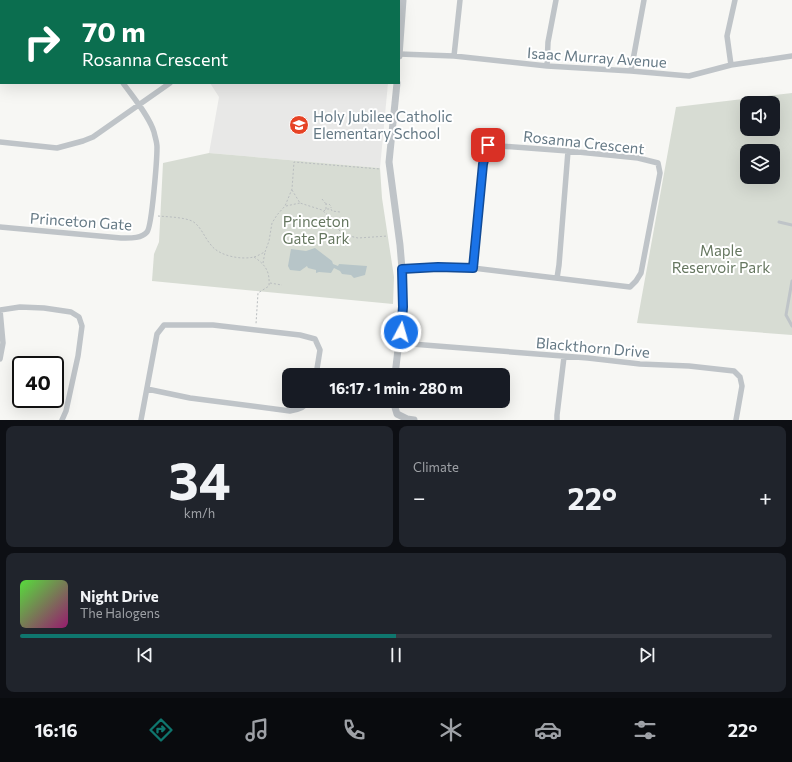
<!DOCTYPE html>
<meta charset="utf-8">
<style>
body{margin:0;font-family:Commissioner,sans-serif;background:#20242c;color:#f1f3f6;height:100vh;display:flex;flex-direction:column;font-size:15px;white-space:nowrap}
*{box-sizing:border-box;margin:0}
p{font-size:13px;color:#9ea1a6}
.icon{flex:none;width:22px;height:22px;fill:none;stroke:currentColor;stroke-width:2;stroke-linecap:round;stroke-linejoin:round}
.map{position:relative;height:420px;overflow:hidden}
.panel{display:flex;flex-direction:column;gap:6px;padding:6px;background:#0d0f14;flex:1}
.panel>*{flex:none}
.hud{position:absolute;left:0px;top:0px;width:400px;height:84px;box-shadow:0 4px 16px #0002;background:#0b6e4f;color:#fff;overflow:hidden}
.fabs{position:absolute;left:740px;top:96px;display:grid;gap:8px}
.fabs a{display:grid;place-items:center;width:40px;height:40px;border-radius:8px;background:#171b24;box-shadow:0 4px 16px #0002;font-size:20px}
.speed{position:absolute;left:12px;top:356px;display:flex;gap:8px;font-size:20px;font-weight:700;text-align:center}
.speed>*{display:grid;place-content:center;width:52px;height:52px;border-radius:50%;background:#171b24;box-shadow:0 4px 16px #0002;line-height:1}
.speed .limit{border:2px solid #111;border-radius:6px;background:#fff;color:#111}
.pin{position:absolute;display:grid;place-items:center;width:34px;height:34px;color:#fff;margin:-17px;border-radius:8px;box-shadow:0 2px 6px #0006}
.me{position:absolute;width:44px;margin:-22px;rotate:6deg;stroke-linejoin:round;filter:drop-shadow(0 0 3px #0008)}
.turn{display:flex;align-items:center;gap:14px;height:84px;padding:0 16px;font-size:18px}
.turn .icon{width:52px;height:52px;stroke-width:2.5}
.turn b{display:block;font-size:28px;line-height:34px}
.big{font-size:30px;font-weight:700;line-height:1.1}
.panel .card{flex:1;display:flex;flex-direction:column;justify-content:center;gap:6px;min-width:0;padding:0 14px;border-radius:8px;background:#20242c}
.panel .dial{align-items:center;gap:0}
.dial b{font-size:52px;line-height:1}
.song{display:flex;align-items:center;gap:12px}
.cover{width:48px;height:48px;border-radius:6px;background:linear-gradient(135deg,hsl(110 70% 55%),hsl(320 70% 35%))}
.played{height:4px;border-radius:2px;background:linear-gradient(90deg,#0f766e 50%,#363941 50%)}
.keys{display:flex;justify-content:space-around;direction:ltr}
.heat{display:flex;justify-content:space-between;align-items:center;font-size:22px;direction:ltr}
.panel .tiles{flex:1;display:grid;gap:6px;grid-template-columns:1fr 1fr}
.card:last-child{grid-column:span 2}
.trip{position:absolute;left:282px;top:368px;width:228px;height:40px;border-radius:8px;background:#171b24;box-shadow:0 4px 16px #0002;font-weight:700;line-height:40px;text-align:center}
.tab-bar{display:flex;height:64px;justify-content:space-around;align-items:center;background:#090b0e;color:#9ea1a6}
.tab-bar .icon{width:28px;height:28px}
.tab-bar .current{color:#0f766e}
.tab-bar b{font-size:18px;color:#f1f3f6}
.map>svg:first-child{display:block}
.built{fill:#e8e8e7}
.green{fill:#d7dcd3;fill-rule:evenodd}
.water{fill:#b7c5c8}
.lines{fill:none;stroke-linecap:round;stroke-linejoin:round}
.path{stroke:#b9bdbf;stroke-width:1;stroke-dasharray:2 2;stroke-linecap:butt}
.service{stroke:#bfc4c8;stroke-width:3}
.minor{stroke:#bfc4c8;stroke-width:5.5}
.tertiary{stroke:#bfc4c8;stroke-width:7}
.route-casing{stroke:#114b97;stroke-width:10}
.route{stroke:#1a73e8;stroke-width:7}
.labels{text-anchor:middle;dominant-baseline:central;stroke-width:4;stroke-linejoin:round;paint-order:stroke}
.street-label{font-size:15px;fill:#657985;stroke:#fff}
.poi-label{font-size:15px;fill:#657985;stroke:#fff;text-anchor:start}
.park-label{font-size:15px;fill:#667760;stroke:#fff}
</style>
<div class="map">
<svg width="792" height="420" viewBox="0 0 792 420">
<rect width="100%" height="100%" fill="#f7f7f4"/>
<path class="built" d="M 210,83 L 388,83 L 380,168 L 209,153 L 219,97 Z"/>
<path class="green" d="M 792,93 L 792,335 L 637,323 L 676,107 ZM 747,103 L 773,103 L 773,129 L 747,129 ZM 747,151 L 773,151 L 773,177 L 747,177 Z
M 209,153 L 380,168 L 382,198 L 394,277 L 393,304 L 152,281 L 154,254 L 159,242 L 163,163 Z"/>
<path class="water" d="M 315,248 L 332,261 L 333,264 L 338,266 L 339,264 L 367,266 L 365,275 L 354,278 L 351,275 L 342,274 L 340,271 L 334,268 L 331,273 L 319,272 L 316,273 L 316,270 L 308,268 L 307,266 L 300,271 L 290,270 L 288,266 L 291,249 L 306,251 Z"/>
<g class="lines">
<path class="path" d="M 365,137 L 382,139
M 292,190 L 300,203 L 322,210 L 331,218 L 339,230 L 345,235 L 358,238 L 388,236
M 322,199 L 326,204
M 286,206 L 300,203
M 326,209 L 326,204 L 329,204 L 331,206 L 331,208
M 324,211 L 326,209 L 331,209 L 332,211 L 340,212
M 158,216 C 169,217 182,217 192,221 C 201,226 204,237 211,245 C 219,256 241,260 254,257 C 258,256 262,253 265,252 L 269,241 L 272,223 L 277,215 L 285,206 L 292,189 L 294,162 L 380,169
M 254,257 C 266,265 270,272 269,286 L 258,293 L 256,324
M 263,263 L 265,252
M 270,283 L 282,285"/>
<path class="service" d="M 779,222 L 792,225
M 792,281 L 786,315 L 792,326"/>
<path class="minor" d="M 176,0 L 177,1
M 87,1 L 87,0
M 349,1 L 349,0
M 399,54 L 454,56 L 547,66 L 631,71 L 689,76 L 731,65 L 792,56
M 454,56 L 460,0
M 0,63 L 1,63
M 731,65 L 727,36 L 735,0
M 547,66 L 548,42 L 556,0
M 631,71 L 644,0
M 0,142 L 57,148 L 83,141 L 93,137 L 170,83
M 0,227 L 121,238 C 129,238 141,239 147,232 C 152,226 157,159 157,147 C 157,142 155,137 154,132 C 149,116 133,97 123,83
M 402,269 L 438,267 L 473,268 L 630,287 L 636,281 L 641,273 L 660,173 L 658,163 L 638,158 L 568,151 L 488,145 L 484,154 L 483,164 L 473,268
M 557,278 L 559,265 L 568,151
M 0,310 L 20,307 L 44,308 L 71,312 L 79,317 L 82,326 L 78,356 L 66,411 L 62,420
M 399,343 L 588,358 L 640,364 L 689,366 L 734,371 L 740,377 L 742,386 L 736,420
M 0,359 L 3,343 L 0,310
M 147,389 L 190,398 L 290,411 C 298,410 305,408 309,401
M 141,420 L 157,334 L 164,325 L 213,325 L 300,335 L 315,339 L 320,350 L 316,375
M 557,420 L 557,415 L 564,357"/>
<path class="tertiary" d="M 399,56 L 403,0
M 395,375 L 403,307 L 402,269 L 400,245 L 389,162 L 397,83
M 393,401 L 397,414 L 407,419 L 414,420"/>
</g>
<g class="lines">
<defs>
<path id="route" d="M 401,332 L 403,307 L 402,269 L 438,267 L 473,268 L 483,164 L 488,145"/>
</defs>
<use href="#route" class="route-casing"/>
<use href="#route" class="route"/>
</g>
<defs>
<symbol id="school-disc" viewBox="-11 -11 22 22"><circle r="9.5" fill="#e64325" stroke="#fff"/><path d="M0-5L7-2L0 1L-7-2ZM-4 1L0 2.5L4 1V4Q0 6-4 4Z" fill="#fff"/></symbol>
</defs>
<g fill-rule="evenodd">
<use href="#school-disc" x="288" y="114" width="22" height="22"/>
</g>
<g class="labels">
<g class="street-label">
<text transform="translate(597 57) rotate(4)">Isaac Murray Avenue</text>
<text transform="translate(584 142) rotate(6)">Rosanna Crescent</text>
<text transform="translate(81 221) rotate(4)">Princeton Gate</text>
<text transform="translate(593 347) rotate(5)">Blackthorn Drive</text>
</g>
<g class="poi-label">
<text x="313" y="116">Holy Jubilee Catholic<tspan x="313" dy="17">Elementary School</tspan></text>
</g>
<g class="park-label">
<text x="316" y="221">Princeton<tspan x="316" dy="17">Gate Park</tspan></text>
<text x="721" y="250">Maple<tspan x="721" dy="17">Reservoir Park</tspan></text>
</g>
</g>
</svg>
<div class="fabs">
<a><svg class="icon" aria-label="sound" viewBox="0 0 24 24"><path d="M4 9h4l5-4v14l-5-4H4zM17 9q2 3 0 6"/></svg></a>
<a><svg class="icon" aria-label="layers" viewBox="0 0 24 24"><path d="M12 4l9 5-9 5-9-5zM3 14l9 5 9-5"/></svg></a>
</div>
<div class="speed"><div class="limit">40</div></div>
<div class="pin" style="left:488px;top:145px;background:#d93025"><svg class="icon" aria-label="arrive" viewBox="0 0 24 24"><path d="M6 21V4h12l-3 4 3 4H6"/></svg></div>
<svg class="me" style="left:401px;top:332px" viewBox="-20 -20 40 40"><circle r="17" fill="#1a73e8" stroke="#fff" stroke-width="3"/><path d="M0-11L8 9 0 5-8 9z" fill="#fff"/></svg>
<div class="trip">16:17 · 1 min · 280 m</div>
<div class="hud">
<div class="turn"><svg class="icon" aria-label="right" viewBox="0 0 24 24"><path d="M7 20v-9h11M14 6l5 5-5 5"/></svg><div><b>70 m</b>Rosanna Crescent</div></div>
</div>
</div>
<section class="panel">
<div class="tiles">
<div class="card dial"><b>34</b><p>km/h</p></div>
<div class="card"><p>Climate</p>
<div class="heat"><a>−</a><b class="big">22°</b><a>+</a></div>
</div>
<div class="card">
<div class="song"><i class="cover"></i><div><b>Night Drive</b><p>The Halogens</p></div></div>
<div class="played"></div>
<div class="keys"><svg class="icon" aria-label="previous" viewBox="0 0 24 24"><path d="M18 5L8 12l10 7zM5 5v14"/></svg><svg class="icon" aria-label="pause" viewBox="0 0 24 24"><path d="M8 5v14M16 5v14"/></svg><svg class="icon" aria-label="next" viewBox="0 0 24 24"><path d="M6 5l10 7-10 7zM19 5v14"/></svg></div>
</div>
</div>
</section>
<nav class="tab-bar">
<b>16:16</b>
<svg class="icon current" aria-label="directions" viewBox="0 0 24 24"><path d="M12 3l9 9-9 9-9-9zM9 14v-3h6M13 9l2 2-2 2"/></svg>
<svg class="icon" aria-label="music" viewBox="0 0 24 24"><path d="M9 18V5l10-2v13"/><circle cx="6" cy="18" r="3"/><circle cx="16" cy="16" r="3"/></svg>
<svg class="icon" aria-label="phone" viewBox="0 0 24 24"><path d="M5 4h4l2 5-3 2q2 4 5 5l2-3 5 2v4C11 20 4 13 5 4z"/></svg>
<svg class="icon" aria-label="climate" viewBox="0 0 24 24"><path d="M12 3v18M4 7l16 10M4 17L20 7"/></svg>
<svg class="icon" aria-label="car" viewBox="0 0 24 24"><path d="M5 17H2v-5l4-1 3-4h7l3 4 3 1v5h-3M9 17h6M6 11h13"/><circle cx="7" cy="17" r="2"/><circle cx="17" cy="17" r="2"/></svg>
<svg class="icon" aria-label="filters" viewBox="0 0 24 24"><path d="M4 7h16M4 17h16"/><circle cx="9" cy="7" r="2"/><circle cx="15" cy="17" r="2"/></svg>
<b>22°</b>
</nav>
